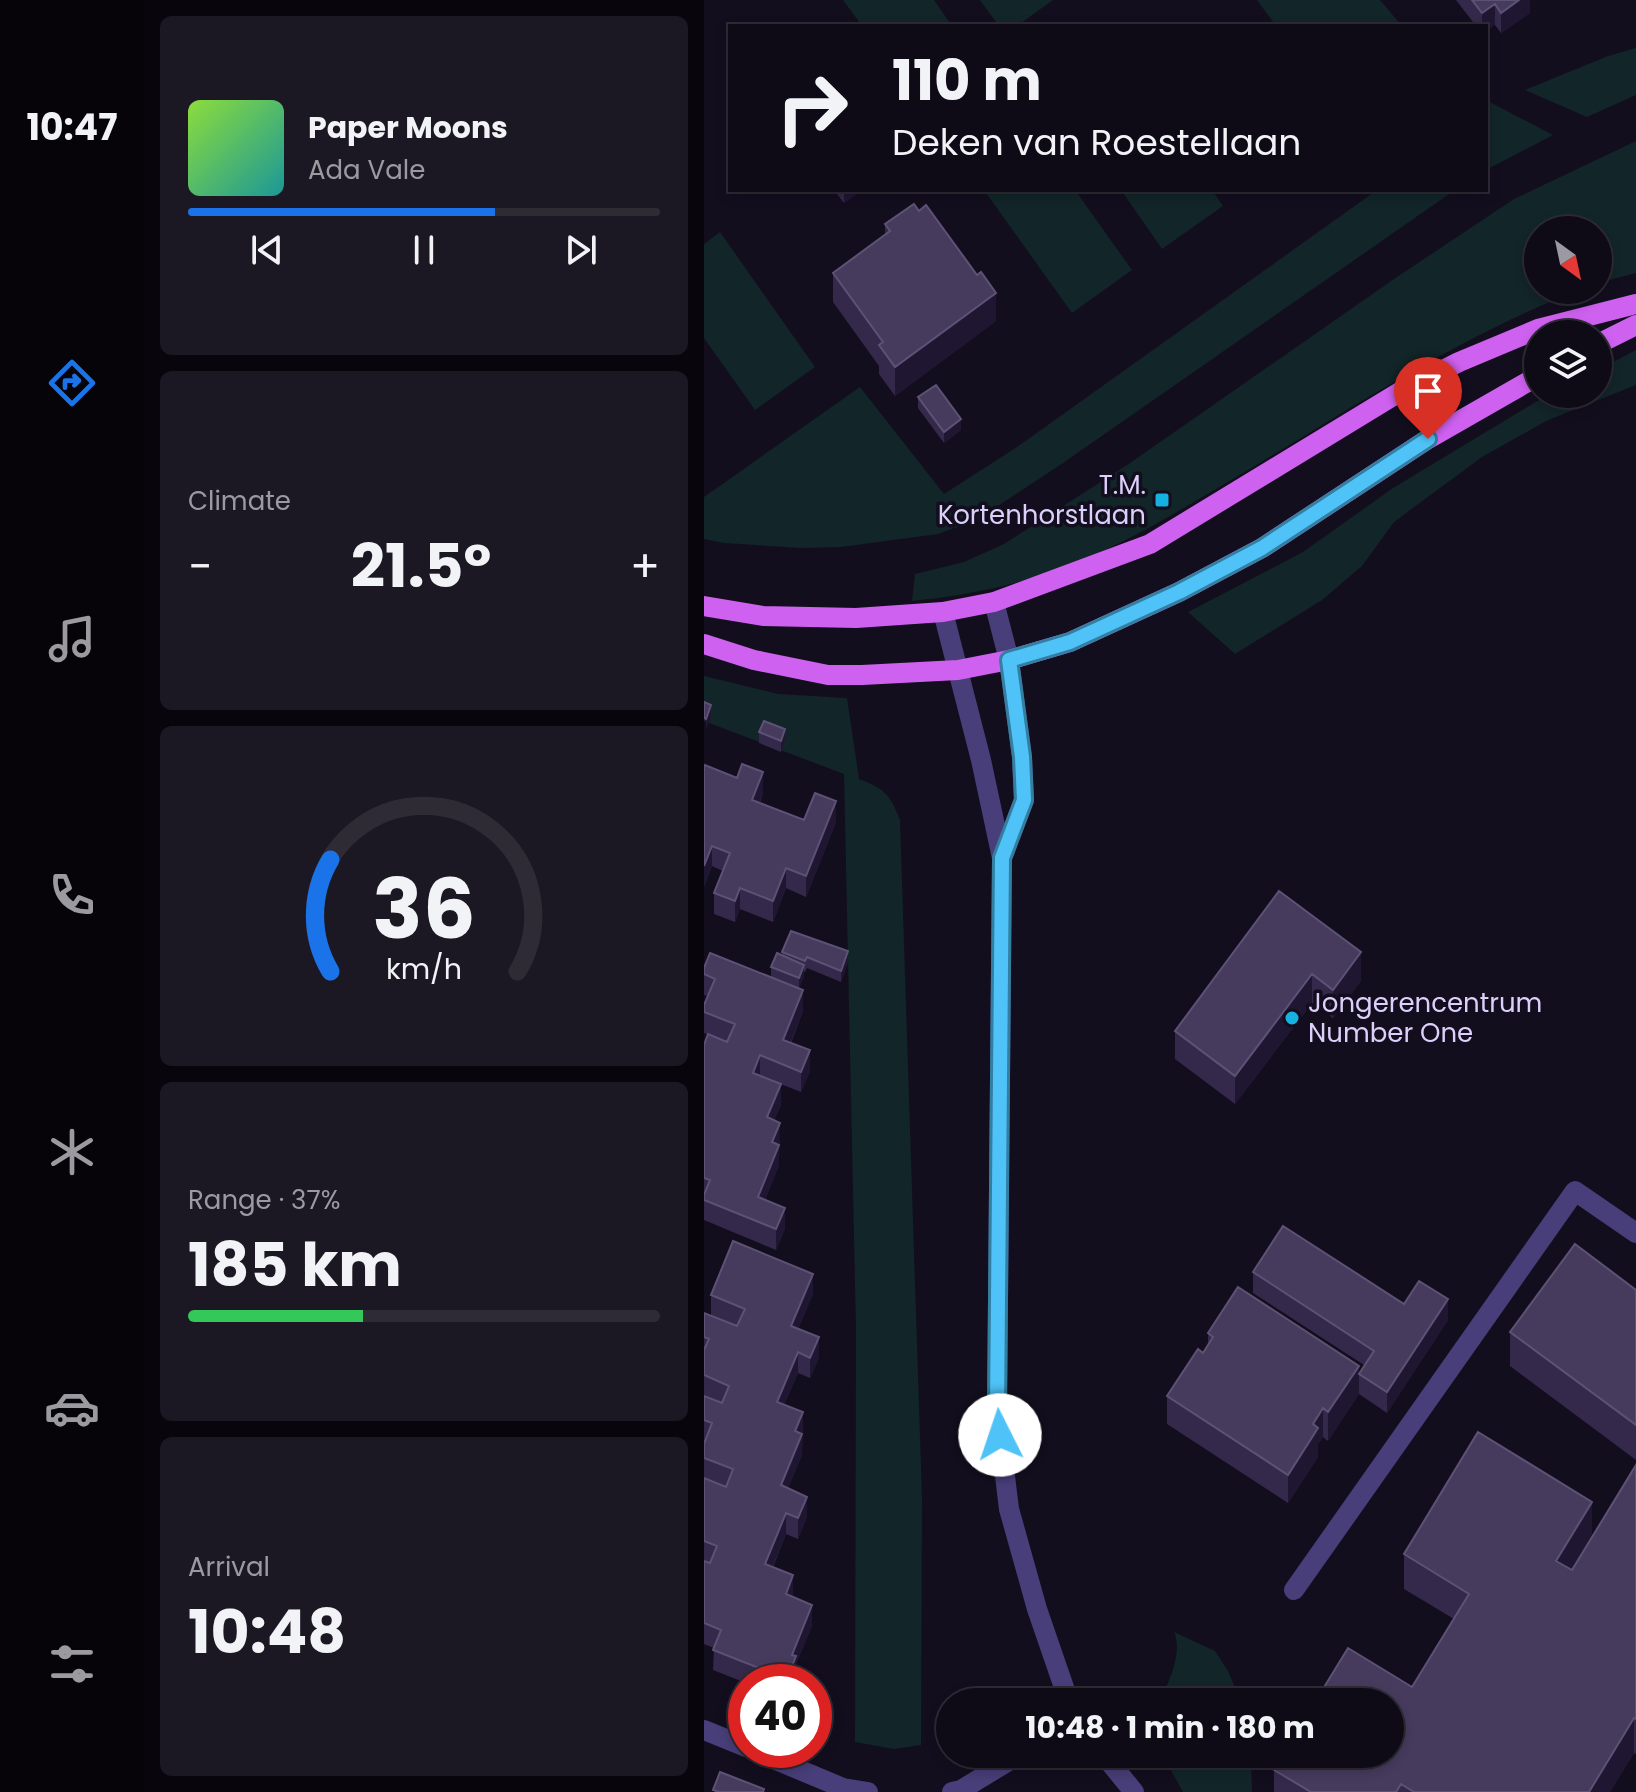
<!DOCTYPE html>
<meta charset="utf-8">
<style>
body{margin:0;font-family:Poppins,sans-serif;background:#1c1823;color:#f1f3f6;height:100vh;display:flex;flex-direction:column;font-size:30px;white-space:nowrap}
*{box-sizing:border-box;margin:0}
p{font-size:26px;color:#9b9aa1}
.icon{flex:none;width:44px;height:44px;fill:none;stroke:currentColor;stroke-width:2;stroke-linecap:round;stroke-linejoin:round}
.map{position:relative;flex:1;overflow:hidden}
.drawer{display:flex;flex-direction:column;gap:16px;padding:16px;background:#08060c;width:560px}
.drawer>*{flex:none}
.top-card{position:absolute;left:24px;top:24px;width:760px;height:168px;border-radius:0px;box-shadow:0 4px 12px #0003,0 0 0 2px #2e2b35;background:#0e0a16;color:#f1f3f6;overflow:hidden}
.needle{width:52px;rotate:147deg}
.tools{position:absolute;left:820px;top:216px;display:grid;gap:16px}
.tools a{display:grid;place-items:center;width:88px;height:88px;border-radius:50%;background:#0e0a16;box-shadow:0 4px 12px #0003,0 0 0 2px #2e2b35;font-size:40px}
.speed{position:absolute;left:24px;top:1664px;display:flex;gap:16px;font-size:40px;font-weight:700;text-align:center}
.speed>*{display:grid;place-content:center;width:104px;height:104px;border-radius:50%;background:#0e0a16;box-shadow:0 4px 12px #0003,0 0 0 2px #2e2b35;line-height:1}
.speed .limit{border:12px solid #d22;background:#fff;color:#111}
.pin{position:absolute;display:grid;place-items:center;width:68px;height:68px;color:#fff;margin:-82px -34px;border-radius:50% 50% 50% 0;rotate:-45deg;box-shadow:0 0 8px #0007}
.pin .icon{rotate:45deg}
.me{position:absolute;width:88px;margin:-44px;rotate:356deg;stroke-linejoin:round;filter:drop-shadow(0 0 6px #0008)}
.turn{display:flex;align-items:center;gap:28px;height:168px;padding:0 32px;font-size:36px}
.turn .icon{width:104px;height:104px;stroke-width:2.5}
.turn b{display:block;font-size:56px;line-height:68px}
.big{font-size:60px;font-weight:700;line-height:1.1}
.drawer .widget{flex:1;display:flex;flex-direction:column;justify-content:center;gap:12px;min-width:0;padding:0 28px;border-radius:12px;background:#1c1823}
.drawer .dial{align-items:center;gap:0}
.dial svg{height:208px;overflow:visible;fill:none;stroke:#2e2b35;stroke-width:7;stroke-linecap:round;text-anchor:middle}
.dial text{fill:#f1f3f6;stroke:none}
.song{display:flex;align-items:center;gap:24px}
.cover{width:96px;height:96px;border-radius:12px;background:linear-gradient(135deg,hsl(90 70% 55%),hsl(180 70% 35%))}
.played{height:8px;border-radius:4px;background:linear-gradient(90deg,#1a73e8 65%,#2e2b35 65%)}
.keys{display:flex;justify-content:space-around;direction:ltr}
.heat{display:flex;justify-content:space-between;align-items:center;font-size:44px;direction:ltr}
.charge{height:12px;border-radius:6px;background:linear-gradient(90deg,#34c759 37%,#2e2b35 0)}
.trip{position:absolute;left:232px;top:1688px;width:468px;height:80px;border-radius:40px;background:#0e0a16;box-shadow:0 4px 12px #0003,0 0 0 2px #2e2b35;font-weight:700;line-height:80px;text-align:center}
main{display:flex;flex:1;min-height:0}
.tabs{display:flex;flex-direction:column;width:144px;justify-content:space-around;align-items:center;background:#060409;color:#9b9aa1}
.tabs .icon{width:56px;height:56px}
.tabs .active{color:#1a73e8}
.tabs b{font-size:36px;color:#f1f3f6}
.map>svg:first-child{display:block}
.green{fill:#122528}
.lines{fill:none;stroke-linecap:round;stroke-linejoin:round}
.minor{stroke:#483e79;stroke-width:20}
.major{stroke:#cf61f0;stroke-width:20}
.wall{fill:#34294a}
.shaded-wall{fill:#1f1631}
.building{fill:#463b5d;stroke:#5d5276;stroke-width:2}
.route-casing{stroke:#337fa1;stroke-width:20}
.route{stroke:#4fc3f7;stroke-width:14}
.poi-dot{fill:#15b1e1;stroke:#130e1e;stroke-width:3}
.labels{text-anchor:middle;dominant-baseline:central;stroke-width:7;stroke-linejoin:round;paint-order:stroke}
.poi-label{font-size:26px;fill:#dbd0fb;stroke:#130e1e;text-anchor:end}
</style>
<main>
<nav class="tabs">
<b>10:47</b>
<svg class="icon active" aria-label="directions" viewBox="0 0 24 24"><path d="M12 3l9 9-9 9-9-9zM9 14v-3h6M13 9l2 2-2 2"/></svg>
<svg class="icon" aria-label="music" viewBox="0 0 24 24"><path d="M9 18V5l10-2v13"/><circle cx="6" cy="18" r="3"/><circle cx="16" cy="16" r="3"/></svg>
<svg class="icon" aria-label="phone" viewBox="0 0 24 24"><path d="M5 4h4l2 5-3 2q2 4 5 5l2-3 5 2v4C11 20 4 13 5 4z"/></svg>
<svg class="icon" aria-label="climate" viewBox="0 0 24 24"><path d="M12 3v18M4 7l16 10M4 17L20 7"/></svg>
<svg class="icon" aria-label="car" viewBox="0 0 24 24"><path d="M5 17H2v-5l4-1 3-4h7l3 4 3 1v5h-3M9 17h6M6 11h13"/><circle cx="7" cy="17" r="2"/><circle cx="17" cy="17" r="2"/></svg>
<svg class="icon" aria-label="filters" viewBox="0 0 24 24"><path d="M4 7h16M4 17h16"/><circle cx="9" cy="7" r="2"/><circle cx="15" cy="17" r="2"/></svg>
</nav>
<section class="drawer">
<div class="widget">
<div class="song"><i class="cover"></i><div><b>Paper Moons</b><p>Ada Vale</p></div></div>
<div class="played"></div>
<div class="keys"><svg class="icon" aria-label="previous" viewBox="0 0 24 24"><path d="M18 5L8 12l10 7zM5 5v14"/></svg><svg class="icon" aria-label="pause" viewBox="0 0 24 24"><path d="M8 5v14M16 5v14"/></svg><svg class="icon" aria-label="next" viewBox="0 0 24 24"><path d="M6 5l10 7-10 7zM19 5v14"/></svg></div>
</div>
<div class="widget"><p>Climate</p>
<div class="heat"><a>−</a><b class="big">21.5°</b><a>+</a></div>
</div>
<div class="widget dial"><svg viewBox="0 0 100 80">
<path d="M14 69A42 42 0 1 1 86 69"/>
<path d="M14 69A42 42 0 0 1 14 26" stroke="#1a73e8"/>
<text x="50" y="56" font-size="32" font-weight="700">36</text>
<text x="50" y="72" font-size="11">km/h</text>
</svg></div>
<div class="widget"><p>Range · 37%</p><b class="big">185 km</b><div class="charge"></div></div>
<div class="widget"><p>Arrival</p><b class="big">10:48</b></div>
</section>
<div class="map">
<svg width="932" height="1792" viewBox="0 0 932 1792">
<rect width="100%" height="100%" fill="#130e1e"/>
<path class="green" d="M 139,0 L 230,0 L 248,26 L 158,26 Z
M 276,0 L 349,0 L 313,26 L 295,26 Z
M 553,0 L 676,0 L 698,26 L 572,26 Z
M 932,48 L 932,95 L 883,117 L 821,90 L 904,56 Z
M 782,100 L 849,135 L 782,170 Z
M 932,141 L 932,273 L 894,283 L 894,230 L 834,230 L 834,290 L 875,290 C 757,336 648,408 539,473 C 478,509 418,547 350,571 C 305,587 256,596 208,601 L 211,574 L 260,562 L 300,544 L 426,463 L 690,279 L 810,199 Z
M 280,190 L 371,190 L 428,270 L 368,313 Z
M 417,190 L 508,190 L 519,206 L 458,249 Z
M 673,190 L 751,190 L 359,463 L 274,519 L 234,534 L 137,547 L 97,548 L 21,543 L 0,539 L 0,497 L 156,387 L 240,494 L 313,447 Z
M 16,232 L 111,367 L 51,410 L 0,338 L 0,244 Z
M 932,350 L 932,385 L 842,421 L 778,457 L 690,522 L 658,566 L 618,600 L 531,654 L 484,612 L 599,552 L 689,488 L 835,400 L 846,394 L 894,394 L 894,370 Z
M 0,676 L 74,694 L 143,698 L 155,779 C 181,789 186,794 196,820 L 218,1499 L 217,1745 L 190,1749 L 151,1742 L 152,1329 L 140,774 L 0,721 Z
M 470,1632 L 511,1651 L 524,1671 L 537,1702 L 454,1702 C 465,1684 479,1652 470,1632 Z
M 458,1754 L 547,1754 L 548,1792 L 479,1792 Z"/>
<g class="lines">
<path class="minor" d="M 290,602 L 305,660 L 318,757 L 320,800 L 298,858
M 239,612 L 277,760 L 298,858 L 293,1410 L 305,1509 L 333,1609 L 365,1702
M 590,1590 L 871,1191 L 932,1233
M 0,1730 L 42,1747
M 48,1750 L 139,1788 L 164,1792
M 399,1754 L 430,1792
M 248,1792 L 257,1790 L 316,1754"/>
<path class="major" d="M 894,344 L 932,325
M 0,606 L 59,616 L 152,618 L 239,612 L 290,602 L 446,544 L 694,393 L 755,362 L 834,329 L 932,304
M 0,644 L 50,660 L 124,675 L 158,675 L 254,670 L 305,660 L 366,642 L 475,592 L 558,548 L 724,439 L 834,376"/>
</g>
<path class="wall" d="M 752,0 L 826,0 L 826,13 L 797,33 L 791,25 L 772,26 Z
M 130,190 L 154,190 L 154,193 L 140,203 Z
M 215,211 L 273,275 L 292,321 L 191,396 L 175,374 L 175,366 L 129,302 L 129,273 L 181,235 L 181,224 Z
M 214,397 L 257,430 L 240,443 L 214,408 Z
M 55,732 L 81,740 L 77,752 L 55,743 Z
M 0,768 L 59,793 L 56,803 L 100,820 L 132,822 L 102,897 L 82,888 L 69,922 L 36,909 L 31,922 L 10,914 L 10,893 L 19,871 L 8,866 L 0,887 Z
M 575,891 L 657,981 L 629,1018 L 608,1003 L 531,1104 L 471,1059 L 471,1031 Z
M 78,952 L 144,962 L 137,982 L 103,968 L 101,972 L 100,972 L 100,976 L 95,988 L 99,1011 L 87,1043 L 106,1071 L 97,1092 L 56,1076 L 77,1105 L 70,1120 L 76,1143 L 75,1146 L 75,1165 L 61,1200 L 81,1229 L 72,1250 L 0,1220 L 0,1045 L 23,1042 L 0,1033 L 0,1005 L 3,996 L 0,995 L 0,968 L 67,977 L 67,967 L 78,956 Z
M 549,1272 L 700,1304 L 744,1320 L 683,1413 L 655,1394 L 624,1441 L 619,1437 L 614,1444 L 614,1457 L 584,1503 L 463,1424 L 463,1396 L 499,1353 L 504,1346 L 504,1333 L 655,1374 L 660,1365 L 549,1293 Z
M 932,1290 L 932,1460 L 806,1366 L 806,1332 Z
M 109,1294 L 94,1329 L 115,1358 L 106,1378 L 94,1373 L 80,1405 L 99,1412 L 98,1455 L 84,1488 L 103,1517 L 94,1539 L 82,1534 L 69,1567 L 108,1626 L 92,1664 L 92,1677 L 90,1682 L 42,1682 L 42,1683 L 9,1670 L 10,1648 L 0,1644 L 0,1313 L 7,1316 L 7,1295 Z
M 932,1465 L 932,1754 L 930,1753 L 906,1792 L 570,1792 L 570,1770 L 708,1687 L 750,1619 L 700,1589 L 700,1554 L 888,1536 L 868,1570 Z"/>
<path class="shaded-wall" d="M 815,0 L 826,0 L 826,13 L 797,33 L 797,13 Z
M 791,4 L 791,25 L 782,31 L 782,26 L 778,26 L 778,13 Z
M 143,190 L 154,190 L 154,193 L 140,203 L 140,192 Z
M 292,293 L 292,321 L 191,396 L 191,367 Z
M 257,419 L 257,430 L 240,443 L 240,432 Z
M 7,705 L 7,716 L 2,730 L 2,719 Z
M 81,729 L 81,740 L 77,752 L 77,741 Z
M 59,772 L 59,793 L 48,821 L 48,800 Z
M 132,801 L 132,822 L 102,897 L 102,876 Z
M 8,846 L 8,866 L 0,887 L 0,866 Z
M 82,868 L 82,888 L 69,922 L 69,901 Z
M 36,888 L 36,909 L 31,922 L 31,901 Z
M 144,951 L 144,962 L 137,982 L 137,971 Z
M 657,952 L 657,981 L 629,1018 L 629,990 Z
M 100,965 L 100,976 L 95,989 L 95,978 Z
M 608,974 L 608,1003 L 531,1104 L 531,1076 Z
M 99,990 L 99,1011 L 79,1061 L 79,1040 Z
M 106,1050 L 106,1071 L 97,1092 L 97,1072 Z
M 56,1055 L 56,1076 L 49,1073 Z
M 77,1084 L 77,1105 L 63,1138 L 63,1117 Z
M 76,1123 L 75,1165 L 54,1218 L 54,1197 L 68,1142 Z
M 81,1208 L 81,1229 L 72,1250 L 72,1229 Z
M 109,1274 L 109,1294 L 87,1346 L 87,1326 Z
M 744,1299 L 744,1320 L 683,1413 L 683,1392 Z
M 115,1337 L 115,1358 L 106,1378 L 106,1358 Z
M 94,1352 L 94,1373 L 73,1422 L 73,1402 Z
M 655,1366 L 655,1394 L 624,1441 L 624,1412 Z
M 619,1408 L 619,1437 L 614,1444 L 614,1457 L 584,1503 L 584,1475 L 609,1424 Z
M 99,1412 L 98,1455 L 77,1506 L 77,1485 L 91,1431 Z
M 103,1497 L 103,1517 L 94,1539 L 94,1518 Z
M 888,1502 L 888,1536 L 852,1596 L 852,1561 Z
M 82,1513 L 82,1534 L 61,1584 L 61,1564 Z
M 89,1575 L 89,1596 L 82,1615 L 82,1594 Z
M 108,1605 L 108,1626 L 92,1664 L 92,1677 L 90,1682 L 83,1682 L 88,1655 Z
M 930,1718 L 930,1753 L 906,1792 L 885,1792 Z"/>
<path class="building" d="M 768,0 L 815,0 L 797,13 L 791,4 L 778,13 Z
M 210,204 L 215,211 L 222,205 L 273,275 L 277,272 L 292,293 L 191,367 L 175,345 L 179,342 L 129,273 L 186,231 L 181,224 Z
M 232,385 L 257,419 L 240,432 L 214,397 Z
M 0,702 L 7,705 L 2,719 L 0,718 Z
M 60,721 L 81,729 L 77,741 L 55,732 Z
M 38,764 L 59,772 L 48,800 L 100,820 L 111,793 L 132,801 L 102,876 L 82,868 L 69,901 L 36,888 L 31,901 L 10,893 L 26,853 L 8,846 L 0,866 L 0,768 L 1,765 L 33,778 Z
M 575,891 L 657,952 L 629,990 L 608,974 L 531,1076 L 471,1031 Z
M 87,931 L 144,951 L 137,971 L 103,957 L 101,961 L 78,952 Z
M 6,953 L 99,990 L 79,1040 L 106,1050 L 97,1072 L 56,1055 L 49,1073 L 77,1084 L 63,1117 L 76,1123 L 68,1142 L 75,1145 L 54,1197 L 81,1208 L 72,1229 L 0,1200 L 0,1195 L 6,1180 L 0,1178 L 0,1045 L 4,1034 L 23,1042 L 31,1024 L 0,1012 L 0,1005 L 11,979 L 0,974 L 0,968 Z
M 73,953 L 100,965 L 95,978 L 67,967 Z
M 579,1226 L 700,1304 L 715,1281 L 744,1299 L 683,1392 L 655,1374 L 670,1351 L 549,1272 Z
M 29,1241 L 109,1274 L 87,1326 L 115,1337 L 106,1358 L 94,1352 L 73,1402 L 99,1412 L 91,1431 L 98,1434 L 77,1485 L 103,1497 L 94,1518 L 82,1513 L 61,1564 L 89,1575 L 82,1594 L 108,1605 L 88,1655 L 92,1656 L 83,1679 L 9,1650 L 17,1630 L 0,1623 L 0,1561 L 6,1563 L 13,1546 L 0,1541 L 0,1478 L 22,1487 L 29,1469 L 0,1458 L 0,1444 L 8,1423 L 0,1420 L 0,1396 L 18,1403 L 25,1386 L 0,1375 L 0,1350 L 5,1339 L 0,1337 L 0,1313 L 33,1326 L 41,1309 L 7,1295 Z
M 871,1244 L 932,1290 L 932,1425 L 806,1332 Z
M 534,1287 L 655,1366 L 624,1412 L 619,1408 L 609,1424 L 614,1428 L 584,1475 L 463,1396 L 494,1349 L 499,1353 L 509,1337 L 504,1333 Z
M 774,1432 L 888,1502 L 852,1561 L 868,1570 L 932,1465 L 932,1719 L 930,1718 L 885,1792 L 710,1792 L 697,1784 L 692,1792 L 607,1792 L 570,1770 L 579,1754 L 686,1754 L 686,1702 L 611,1702 L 644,1648 L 708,1687 L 765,1594 L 700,1554 Z
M 16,1772 L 60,1789 L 59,1792 L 15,1792 L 9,1790 Z"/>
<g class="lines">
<defs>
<path id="route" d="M 296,1435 L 293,1410 L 298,858 L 320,800 L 318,757 L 305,660 L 366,642 L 475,592 L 558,548 L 724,439"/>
</defs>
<use href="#route" class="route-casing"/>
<use href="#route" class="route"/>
</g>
<g class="poi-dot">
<rect x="450" y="492" width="16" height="16" rx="4"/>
<circle cx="588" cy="1018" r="8"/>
</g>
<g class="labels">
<g class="poi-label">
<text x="442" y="485">T.M.<tspan x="442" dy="30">Kortenhorstlaan</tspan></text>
<text x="604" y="1003" text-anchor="start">Jongerencentrum<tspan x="604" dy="30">Number One</tspan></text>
</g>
</g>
</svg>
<div class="tools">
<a><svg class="needle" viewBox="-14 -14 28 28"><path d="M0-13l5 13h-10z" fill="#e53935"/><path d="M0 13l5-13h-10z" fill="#9b9aa1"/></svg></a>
<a><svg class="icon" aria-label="layers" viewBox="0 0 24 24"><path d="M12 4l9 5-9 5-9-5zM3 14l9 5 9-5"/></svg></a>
</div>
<div class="speed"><div class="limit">40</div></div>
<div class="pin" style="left:724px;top:439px;background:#d93025"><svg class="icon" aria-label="arrive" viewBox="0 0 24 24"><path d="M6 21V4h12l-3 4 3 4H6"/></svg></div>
<svg class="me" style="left:296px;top:1435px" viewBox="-20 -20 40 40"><circle r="19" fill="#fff"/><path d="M0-13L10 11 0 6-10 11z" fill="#4fc3f7"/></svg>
<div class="trip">10:48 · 1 min · 180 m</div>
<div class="top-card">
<div class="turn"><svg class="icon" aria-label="right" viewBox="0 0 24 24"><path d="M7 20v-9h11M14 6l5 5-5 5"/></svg><div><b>110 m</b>Deken van Roestellaan</div></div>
</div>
</div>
</main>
